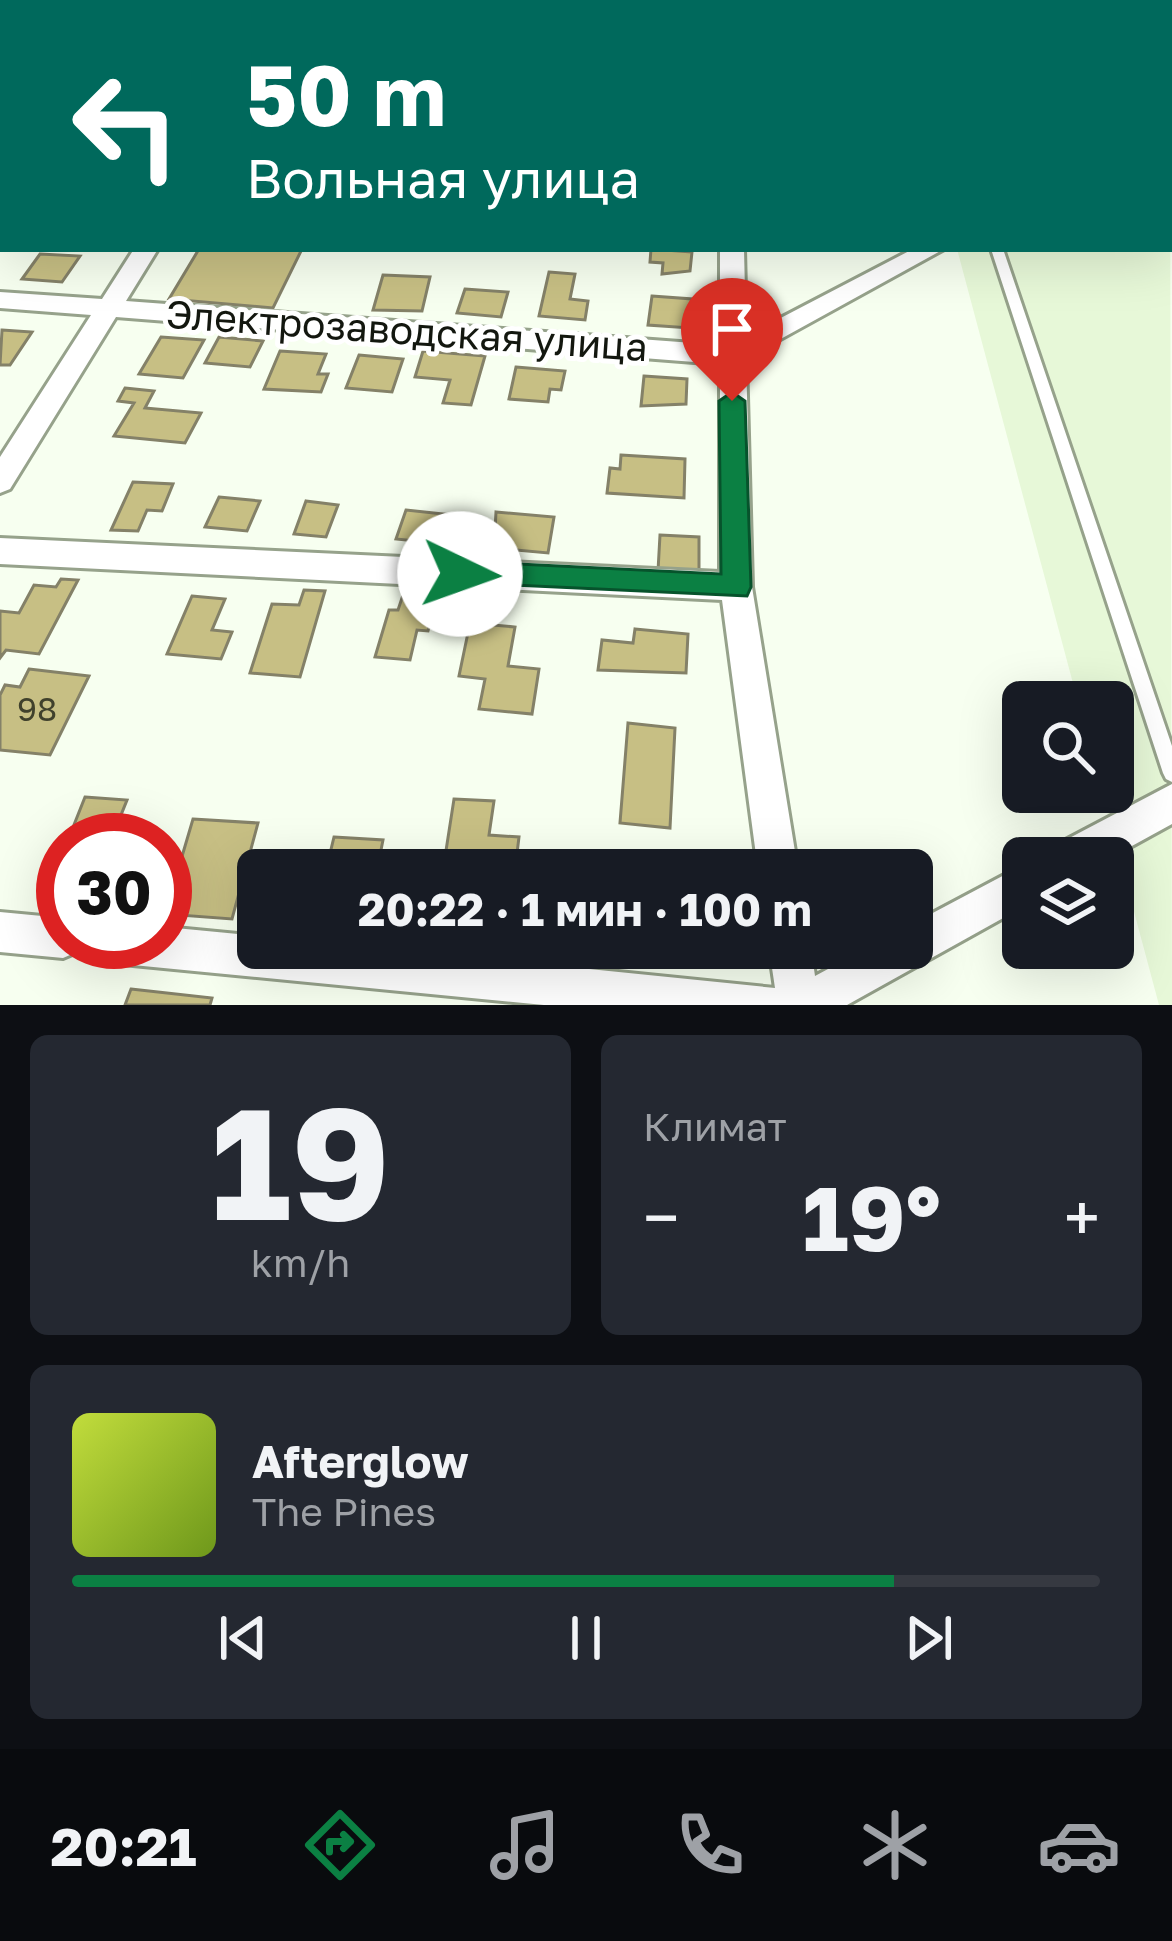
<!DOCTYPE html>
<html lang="ru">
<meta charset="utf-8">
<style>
body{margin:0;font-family:"Golos Text",sans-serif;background:#242831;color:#f1f3f6;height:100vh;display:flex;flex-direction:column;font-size:45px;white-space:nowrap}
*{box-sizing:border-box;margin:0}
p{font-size:39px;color:#9ea1a6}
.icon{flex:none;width:66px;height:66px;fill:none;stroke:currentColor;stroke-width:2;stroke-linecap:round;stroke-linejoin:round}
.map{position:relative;height:1005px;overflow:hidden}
.drawer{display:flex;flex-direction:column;gap:30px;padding:30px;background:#0d0f14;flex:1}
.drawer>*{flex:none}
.guide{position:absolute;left:0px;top:0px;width:1173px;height:252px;box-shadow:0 12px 48px #0002;background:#00695c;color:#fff;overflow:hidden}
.fabs{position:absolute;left:1002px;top:681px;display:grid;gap:24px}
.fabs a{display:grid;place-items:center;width:132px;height:132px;border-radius:18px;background:#171b24;box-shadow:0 12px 48px #0002;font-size:60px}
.speed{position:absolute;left:36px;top:813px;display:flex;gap:24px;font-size:60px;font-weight:700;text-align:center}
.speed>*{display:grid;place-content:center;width:156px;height:156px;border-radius:50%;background:#171b24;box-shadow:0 12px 48px #0002;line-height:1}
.speed .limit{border:18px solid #d22;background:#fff;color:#111}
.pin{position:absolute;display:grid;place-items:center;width:102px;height:102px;color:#fff;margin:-123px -51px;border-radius:50% 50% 50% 0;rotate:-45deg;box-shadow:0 0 12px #0007}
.pin .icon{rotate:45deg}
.me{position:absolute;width:132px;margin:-66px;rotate:93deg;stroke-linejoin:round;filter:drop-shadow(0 0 9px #0008)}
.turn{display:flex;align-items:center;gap:42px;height:252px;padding:0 48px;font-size:54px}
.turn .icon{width:156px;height:156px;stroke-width:2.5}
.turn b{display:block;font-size:84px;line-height:102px}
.big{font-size:90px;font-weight:700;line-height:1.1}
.drawer .card{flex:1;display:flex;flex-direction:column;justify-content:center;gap:18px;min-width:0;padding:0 42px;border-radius:18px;background:#242831}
.drawer .dial{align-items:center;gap:0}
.dial b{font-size:156px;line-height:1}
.song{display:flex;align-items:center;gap:36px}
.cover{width:144px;height:144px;border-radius:18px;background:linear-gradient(135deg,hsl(70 70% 55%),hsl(80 70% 35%))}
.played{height:12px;border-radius:6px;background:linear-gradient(90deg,#0b8043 80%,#363941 80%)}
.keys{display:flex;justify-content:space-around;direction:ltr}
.heat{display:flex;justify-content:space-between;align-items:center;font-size:66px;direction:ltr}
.drawer .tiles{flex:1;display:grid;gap:30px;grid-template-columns:1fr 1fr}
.card:last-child{grid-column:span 2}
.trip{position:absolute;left:237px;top:849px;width:696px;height:120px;border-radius:18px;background:#171b24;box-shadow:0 12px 48px #0002;font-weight:700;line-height:120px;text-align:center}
.tab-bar{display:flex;height:192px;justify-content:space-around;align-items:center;background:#090b0e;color:#9ea1a6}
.tab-bar .icon{width:84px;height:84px}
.tab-bar .selected{color:#0b8043}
.tab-bar b{font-size:54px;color:#f1f3f6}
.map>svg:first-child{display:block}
.built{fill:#e7f8d8}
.building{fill:#c7bf84;stroke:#848168;stroke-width:3}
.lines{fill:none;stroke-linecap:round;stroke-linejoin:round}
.service-casing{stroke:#96a28b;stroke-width:6}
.minor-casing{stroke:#96a28b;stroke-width:6}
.tertiary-casing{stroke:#96a28b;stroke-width:6}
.service{fill:#fff;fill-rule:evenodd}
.minor{fill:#fff;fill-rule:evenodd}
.tertiary{fill:#fff;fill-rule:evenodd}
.route{fill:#0b8043;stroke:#07532c;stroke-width:3}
.labels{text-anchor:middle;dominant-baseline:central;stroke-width:10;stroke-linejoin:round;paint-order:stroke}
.number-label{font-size:33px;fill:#40412c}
.street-label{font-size:39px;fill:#13170f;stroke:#fff}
</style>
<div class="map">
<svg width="1172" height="1005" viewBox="0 0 1172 1005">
<rect width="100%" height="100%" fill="#f7fff0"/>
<path class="built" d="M 1170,131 L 1172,1005 L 1159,1005 L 1102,792 L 1113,792 L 1113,702 L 1078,702 L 957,249 L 1170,249 Z"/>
<path class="building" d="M 199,249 L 302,249 L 273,308 L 169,299 Z
M 651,249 L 692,252 L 690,271 L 662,274 L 663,263 L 650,262 Z
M 40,254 L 80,256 L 62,282 L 22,279 Z
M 549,272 L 575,274 L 570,299 L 588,301 L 585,320 L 539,316 Z
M 383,275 L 430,277 L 422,311 L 373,310 Z
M 465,289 L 508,292 L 501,317 L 457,313 Z
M 652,296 L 692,299 L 690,328 L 648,325 Z
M 2,330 L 32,332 L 10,365 L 0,365 Z
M 161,337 L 204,340 L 183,378 L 139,374 Z
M 219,337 L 263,341 L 250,367 L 205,363 Z
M 280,351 L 326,354 L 318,374 L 328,374 L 321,392 L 264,389 Z
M 423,351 L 485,356 L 471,405 L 443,403 L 450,380 L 415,377 Z
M 359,355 L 403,359 L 392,392 L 346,388 Z
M 516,367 L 565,371 L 561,390 L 550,389 L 548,402 L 509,399 Z
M 644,376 L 687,379 L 686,404 L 641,406 Z
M 125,388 L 154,391 L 145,408 L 201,413 L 185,443 L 114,436 L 134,403 L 118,401 Z
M 621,455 L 685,459 L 684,498 L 607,493 L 610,468 L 620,469 Z
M 133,482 L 173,484 L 162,511 L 147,510 L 138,531 L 111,530 Z
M 219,497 L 260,501 L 247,531 L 205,527 Z
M 306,501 L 338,505 L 326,537 L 294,534 Z
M 406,510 L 462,516 L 455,545 L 396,539 Z
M 496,512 L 554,517 L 548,553 L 494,548 Z
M 660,535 L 699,537 L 699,573 L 658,571 Z
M 61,579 L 78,580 L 39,654 L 6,650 L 0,658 L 0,611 L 19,613 L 34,585 L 56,587 Z
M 304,590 L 325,591 L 300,677 L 250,673 L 272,604 L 299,605 Z
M 403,595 L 437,598 L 428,631 L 417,630 L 410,660 L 375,657 L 389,610 L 398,610 Z
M 192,596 L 225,599 L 212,630 L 232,632 L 221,659 L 167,654 Z
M 470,623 L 515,627 L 508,666 L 539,669 L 532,714 L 479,709 L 485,679 L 459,676 Z
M 635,629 L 688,634 L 686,673 L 598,670 L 602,640 L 633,643 Z
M 29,669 L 89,676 L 50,755 L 0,750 L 0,695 L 5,685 L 20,687 Z
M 628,723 L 675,728 L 670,828 L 620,823 Z
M 85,797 L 127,800 L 119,820 L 142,822 L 136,840 L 68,840 Z
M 454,799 L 494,801 L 489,835 L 519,837 L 515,870 L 443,870 Z
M 193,819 L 258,823 L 232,919 L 165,914 Z
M 334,837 L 383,840 L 377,870 L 326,870 Z
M 63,851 L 63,892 L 47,890 Z
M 607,948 L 669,948 L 668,966 L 606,959 Z
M 131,989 L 212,998 L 210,1005 L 125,1005 Z"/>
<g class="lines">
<defs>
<path id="service" d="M 908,0 L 916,0 L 917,3 L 909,3 Z
M 1170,105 L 1172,105 L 1172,111 L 1170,111 Z
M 1172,211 L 1172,219 L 1170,220 L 1170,212 Z
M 1170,233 L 1172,234 L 1171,244 L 1170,243 Z
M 991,249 L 1003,249 L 1172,746 L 1172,782 L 1166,779 L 1163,773 Z"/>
<path id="minor" d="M 14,0 L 117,0 L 119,3 L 16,3 Z
M 291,0 L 309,0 L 290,3 Z
M 0,130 L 3,130 L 3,142 L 0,142 Z
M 134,249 L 158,249 L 126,301 L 720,345 L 720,249 L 744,249 L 746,336 L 913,249 L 944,249 L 746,358 L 752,587 L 798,870 L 758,870 L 722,600 L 0,564 L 0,538 L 720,572 L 720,364 L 116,317 L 10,489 L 0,493 L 0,457 L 91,315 L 0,308 L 0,292 L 102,299 Z
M 1172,784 L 1172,824 L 1110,858 L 1053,858 L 1058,844 Z
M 1023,865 L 1023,907 L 847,1005 L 544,1005 L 102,962 L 88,956 L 82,942 L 77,952 L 63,958 L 0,952 L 0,912 L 63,918 L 63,942 L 165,942 L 165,927 L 258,936 L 258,948 L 384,948 L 775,988 L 769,948 L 811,948 L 815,976 L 867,948 L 912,948 L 912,924 Z"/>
<path id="tertiary" d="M 1106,0 L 1126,0 L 1128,3 L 1106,3 Z
M 1170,89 L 1172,89 L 1172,106 L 1170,106 Z"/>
</defs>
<use href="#service" class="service-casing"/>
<use href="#minor" class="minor-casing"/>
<use href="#tertiary" class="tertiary-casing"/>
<use href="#service" class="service"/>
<use href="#minor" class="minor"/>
<use href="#tertiary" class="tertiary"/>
</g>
<path class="route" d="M 732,392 L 745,401 L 751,587 L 747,596 L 450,582 L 446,574 L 450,565 L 460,561 L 721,574 L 719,401 Z"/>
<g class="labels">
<g class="number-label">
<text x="37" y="708">98</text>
</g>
<g class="street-label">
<text transform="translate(407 330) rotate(4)">Электрозаводская улица</text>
</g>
</g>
</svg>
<div class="fabs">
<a><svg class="icon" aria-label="search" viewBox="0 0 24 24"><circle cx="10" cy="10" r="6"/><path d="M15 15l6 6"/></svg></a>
<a><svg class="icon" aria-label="layers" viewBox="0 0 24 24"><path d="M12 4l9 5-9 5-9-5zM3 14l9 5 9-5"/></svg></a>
</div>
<div class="speed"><div class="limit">30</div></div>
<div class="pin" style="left:732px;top:401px;background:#d93025"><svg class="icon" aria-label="arrive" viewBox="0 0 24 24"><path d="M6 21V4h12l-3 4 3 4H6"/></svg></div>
<svg class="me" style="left:460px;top:574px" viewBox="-20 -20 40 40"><circle r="19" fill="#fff"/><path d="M0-13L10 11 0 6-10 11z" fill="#0b8043"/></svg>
<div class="trip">20:22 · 1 мин · 100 m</div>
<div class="guide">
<div class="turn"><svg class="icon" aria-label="left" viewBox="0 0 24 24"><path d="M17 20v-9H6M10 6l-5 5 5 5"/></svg><div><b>50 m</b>Вольная улица</div></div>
</div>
</div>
<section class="drawer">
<div class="tiles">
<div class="card dial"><b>19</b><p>km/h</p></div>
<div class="card"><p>Климат</p>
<div class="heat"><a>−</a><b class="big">19°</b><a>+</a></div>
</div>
<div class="card">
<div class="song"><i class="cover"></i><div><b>Afterglow</b><p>The Pines</p></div></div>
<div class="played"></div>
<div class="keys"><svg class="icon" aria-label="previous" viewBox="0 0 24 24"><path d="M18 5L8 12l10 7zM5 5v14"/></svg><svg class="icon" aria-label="pause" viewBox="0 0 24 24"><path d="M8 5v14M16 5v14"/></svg><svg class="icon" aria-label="next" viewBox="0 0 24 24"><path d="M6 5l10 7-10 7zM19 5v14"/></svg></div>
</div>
</div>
</section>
<nav class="tab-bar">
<b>20:21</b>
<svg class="icon selected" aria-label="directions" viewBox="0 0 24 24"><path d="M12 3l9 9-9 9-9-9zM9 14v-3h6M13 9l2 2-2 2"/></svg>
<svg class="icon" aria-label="music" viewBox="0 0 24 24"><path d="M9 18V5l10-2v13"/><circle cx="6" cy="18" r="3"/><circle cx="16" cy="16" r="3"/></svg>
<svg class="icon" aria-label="phone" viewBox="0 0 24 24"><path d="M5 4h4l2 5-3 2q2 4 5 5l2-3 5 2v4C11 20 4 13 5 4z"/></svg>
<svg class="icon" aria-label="climate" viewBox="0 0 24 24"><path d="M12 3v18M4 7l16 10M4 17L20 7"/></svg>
<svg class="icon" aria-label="car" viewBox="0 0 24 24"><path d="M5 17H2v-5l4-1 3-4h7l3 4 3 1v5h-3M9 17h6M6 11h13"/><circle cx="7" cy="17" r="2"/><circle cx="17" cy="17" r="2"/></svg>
</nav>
